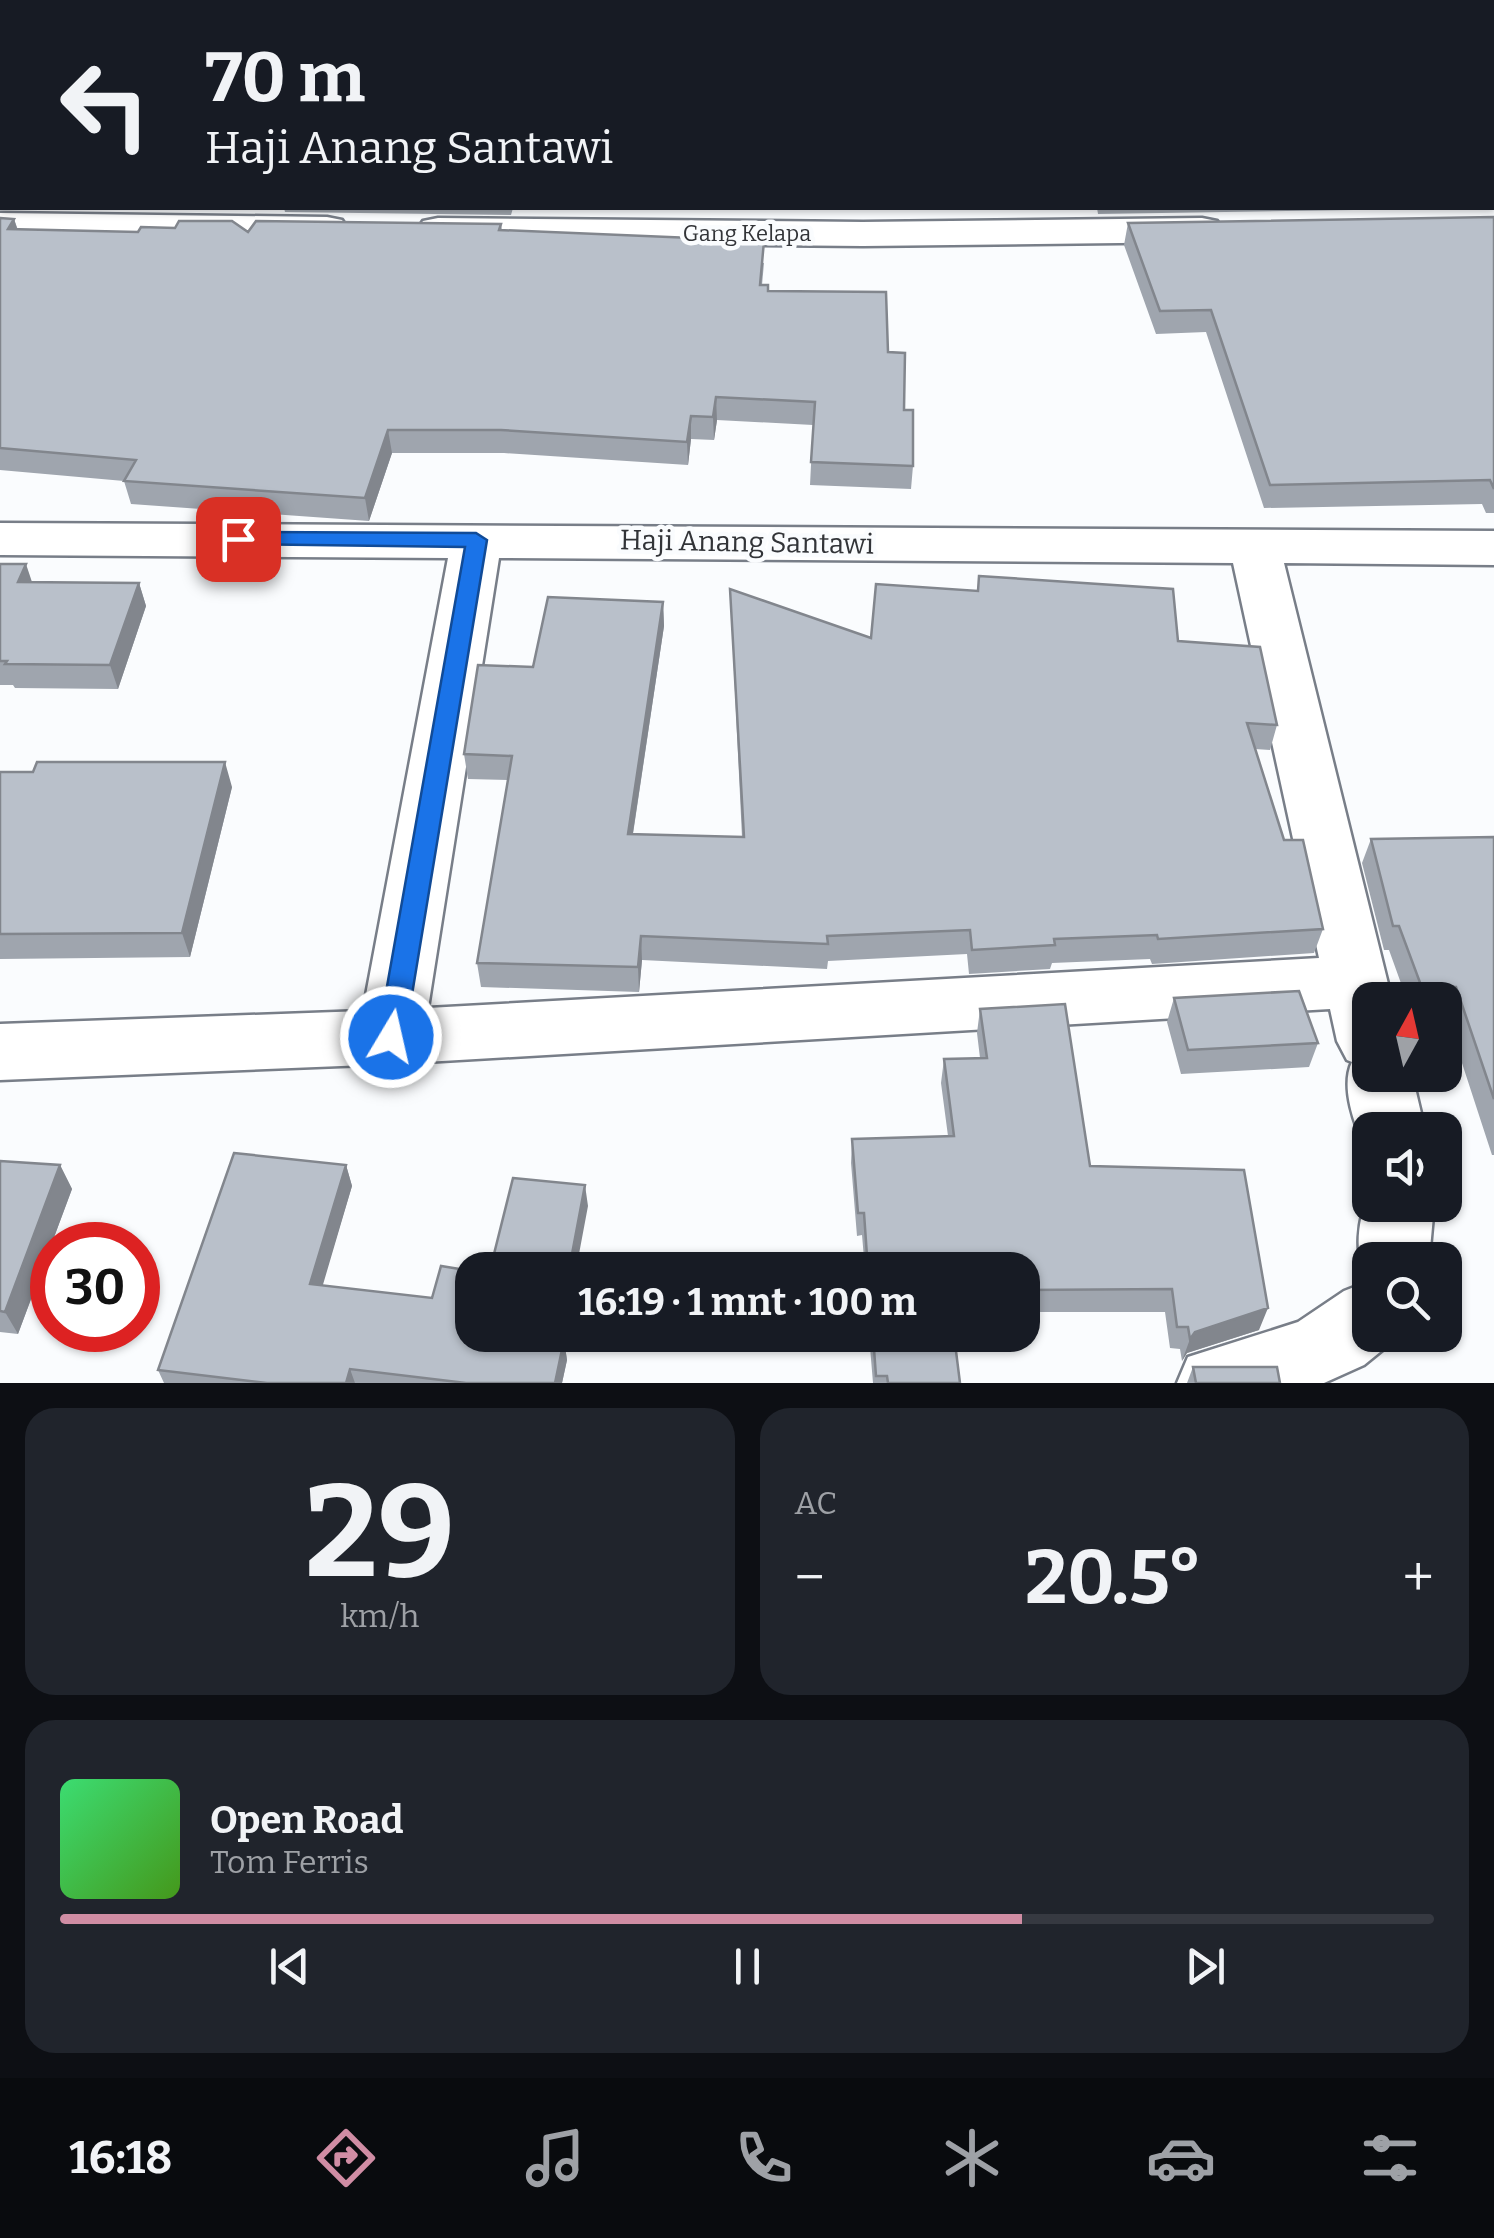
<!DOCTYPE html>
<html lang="id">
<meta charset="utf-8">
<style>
body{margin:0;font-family:Bitter,serif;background:#20242c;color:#f1f3f6;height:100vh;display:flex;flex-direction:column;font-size:38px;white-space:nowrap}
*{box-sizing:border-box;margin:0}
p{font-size:32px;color:#9ea1a6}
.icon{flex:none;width:55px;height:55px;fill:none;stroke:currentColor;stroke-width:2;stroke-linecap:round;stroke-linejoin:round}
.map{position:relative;height:1383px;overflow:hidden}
.sheet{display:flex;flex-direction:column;gap:25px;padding:25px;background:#0d0f14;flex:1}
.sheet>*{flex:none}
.banner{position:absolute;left:0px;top:0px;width:1495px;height:210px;box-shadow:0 2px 8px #0004;background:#171b24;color:#f1f3f6;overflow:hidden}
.needle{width:65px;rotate:8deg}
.tools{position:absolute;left:1352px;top:982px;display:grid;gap:20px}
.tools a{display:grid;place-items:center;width:110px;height:110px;border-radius:20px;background:#171b24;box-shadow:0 2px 8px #0004;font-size:50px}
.speed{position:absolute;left:30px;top:1222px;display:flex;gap:20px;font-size:50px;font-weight:700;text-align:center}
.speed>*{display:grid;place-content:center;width:130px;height:130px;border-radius:50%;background:#171b24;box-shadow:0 2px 8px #0004;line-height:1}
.speed .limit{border:15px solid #d22;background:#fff;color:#111}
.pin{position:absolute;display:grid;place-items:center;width:85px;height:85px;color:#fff;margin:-42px;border-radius:20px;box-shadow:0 5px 15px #0006}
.me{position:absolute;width:110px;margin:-55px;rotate:9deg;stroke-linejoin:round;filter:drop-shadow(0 0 8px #0008)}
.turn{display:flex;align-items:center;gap:35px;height:210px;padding:0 40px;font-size:45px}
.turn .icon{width:130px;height:130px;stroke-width:2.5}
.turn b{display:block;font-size:70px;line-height:85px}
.big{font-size:75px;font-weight:700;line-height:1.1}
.sheet .card{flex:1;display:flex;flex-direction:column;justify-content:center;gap:15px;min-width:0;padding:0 35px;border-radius:30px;background:#20242c}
.sheet .dial{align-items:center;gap:0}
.dial b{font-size:130px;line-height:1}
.song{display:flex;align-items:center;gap:30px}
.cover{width:120px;height:120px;border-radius:15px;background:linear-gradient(135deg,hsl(140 70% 55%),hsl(100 70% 35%))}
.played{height:10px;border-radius:5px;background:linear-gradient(90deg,#d08da4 70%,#363941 70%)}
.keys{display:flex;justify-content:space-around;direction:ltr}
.heat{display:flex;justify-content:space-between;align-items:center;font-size:55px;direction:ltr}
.sheet .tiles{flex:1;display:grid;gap:25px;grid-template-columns:1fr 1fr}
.card:last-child{grid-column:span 2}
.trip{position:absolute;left:455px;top:1252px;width:585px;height:100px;border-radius:30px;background:#171b24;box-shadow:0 2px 8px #0004;font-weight:700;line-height:100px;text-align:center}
.menu{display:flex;height:160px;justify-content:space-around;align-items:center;background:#090b0e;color:#9ea1a6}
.menu .icon{width:70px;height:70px}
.menu .on{color:#d08da4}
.menu b{font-size:45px;color:#f1f3f6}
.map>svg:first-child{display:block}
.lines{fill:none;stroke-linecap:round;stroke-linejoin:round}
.minor-casing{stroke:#787e88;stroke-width:5}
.minor{fill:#fff;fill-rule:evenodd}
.wall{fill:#9fa5ae}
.shaded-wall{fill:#82868d}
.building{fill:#b9c0ca;stroke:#82868d;stroke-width:2.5}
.route{fill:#1a73e8;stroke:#114b97;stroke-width:2.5}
.labels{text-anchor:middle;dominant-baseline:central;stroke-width:9;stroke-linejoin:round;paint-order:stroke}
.far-street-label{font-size:22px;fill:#323438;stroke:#fafcfe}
.street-label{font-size:28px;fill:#323438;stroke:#fafcfe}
</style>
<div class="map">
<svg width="1494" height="1383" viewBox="0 0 1494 1383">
<rect width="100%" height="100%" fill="#fafcfe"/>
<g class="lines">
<defs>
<path id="minor" d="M 1388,0 L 1423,0 L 1424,2 L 1389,2 Z
M 0,4 L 2,5 L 2,26 L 0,26 Z
M 1492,122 L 1494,122 L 1494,148 L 1492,147 Z
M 0,213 L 327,217 L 342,220 L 348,229 L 342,238 L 327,241 L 0,237 Z
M 438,218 L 863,222 L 1202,218 L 1217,221 L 1223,230 L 1217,239 L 1202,242 L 863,246 L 438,242 L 423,239 L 417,230 L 423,221 Z
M 0,523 L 1494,531 L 1494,565 L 1284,563 L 1392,1000 L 1370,1000 L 1370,1075 L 1412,1075 L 1425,1130 L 1370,1130 L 1370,1152 L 1367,1151 C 1355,1127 1340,1087 1352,1062 L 1347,1060 L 1337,1041 L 1330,1009 L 391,1064 L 0,1080 L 0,1024 L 363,1011 L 448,558 L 0,555 ZM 499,558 L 1233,563 L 1319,958 L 428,1008 Z
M 1370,1192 L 1370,1205 L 1434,1205 L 1429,1260 L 1370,1260 L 1370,1335 L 1398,1335 L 1396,1339 L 1364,1365 L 1324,1383 L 1177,1383 L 1188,1357 L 1298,1322 L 1344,1291 L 1367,1282 C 1354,1254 1357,1220 1370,1192 Z"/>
</defs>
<use href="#minor" class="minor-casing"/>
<use href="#minor" class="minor"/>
</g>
<path class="wall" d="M 0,101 L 2,101 L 2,208 L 39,208 L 38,210 L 0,210 Z
M 284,208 L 513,208 L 511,215 L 285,212 Z
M 1097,208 L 1488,208 L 1098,214 Z
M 1494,217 L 1494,513 L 1486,513 L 1482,504 L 1264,508 L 1206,332 L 1156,334 L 1124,245 L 1128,223 Z
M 0,218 L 14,219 L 18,230 L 138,232 L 248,232 L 501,224 L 502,230 L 764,263 L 762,285 L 768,291 L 888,352 L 904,410 L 913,466 L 911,489 L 810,485 L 813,425 L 717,420 L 714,440 L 691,439 L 688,465 L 504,453 L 392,453 L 369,521 L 131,504 L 124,481 L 0,470 Z
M 0,564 L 32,582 L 139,583 L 146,606 L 118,689 L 15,688 L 13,685 L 0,685 Z
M 730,589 L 871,638 L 1178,641 L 1277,725 L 1270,750 L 1255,749 L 1284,840 L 1323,929 L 1314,953 L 1152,964 L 1150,959 L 1052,963 L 1050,969 L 969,974 L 967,954 L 828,961 L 827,969 L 642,960 L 639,992 L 481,987 L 477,963 L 508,780 L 468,779 L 464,754 L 533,667 L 663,602 L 664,626 L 633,834 L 742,837 Z
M 0,772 L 232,787 L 190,957 L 0,959 Z
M 1494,837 L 1494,1155 L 1492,1155 L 1445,1011 L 1445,1000 L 1407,1000 L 1389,950 L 1384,950 L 1362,863 L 1371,839 Z
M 1174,998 L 1318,1043 L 1309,1067 L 1181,1074 L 1167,1022 Z
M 980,1009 L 1090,1166 L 1259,1330 L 1187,1353 L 1182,1361 L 1180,1349 L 1170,1348 L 1165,1312 L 1022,1312 L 1022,1270 L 865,1270 L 862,1235 L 857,1236 L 851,1163 L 852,1139 L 948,1136 L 941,1083 L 944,1059 L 980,1058 L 977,1033 Z
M 0,1161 L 60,1165 L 72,1189 L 18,1334 L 0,1332 Z
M 346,1165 L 352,1186 L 322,1285 L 563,1335 L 562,1340 L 564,1340 L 567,1360 L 562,1383 L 164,1383 L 158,1370 Z
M 869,1335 L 954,1335 L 960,1383 L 873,1383 Z
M 1193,1367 L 1280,1383 L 1187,1383 Z"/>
<path class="shaded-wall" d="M 326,0 L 341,0 L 339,2 L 324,2 Z
M 14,219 L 21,241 L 8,229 Z
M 716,397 L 717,420 L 714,440 L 713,417 Z
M 691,416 L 691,439 L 688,465 L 687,442 Z
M 388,430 L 392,453 L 369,521 L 365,498 Z
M 26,564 L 34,588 L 18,582 Z
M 139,583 L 146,606 L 118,689 L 110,665 Z
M 663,602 L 664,626 L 629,859 L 628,834 Z
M 225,762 L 232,787 L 190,957 L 182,933 Z
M 641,936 L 642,960 L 639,992 L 638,967 Z
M 60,1165 L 72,1189 L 18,1334 L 5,1312 Z
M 346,1165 L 352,1186 L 317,1305 L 310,1284 Z
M 585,1185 L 588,1206 L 576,1270 L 569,1270 Z
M 1268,1308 L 1259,1330 L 1187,1353 L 1182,1361 L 1190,1339 L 1195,1332 Z
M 564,1340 L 567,1360 L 562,1383 L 555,1383 Z
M 350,1369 L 355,1383 L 346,1383 Z"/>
<path class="building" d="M 82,0 L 326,0 L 324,2 L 80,2 Z
M 537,0 L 908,0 L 907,2 L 535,2 Z
M 1097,0 L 1381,0 L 1382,2 L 1098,2 Z
M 0,101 L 2,101 L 2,188 L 0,188 Z
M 1494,217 L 1494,489 L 1490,480 L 1270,485 L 1211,310 L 1160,311 L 1128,223 Z
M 0,218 L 14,219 L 8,229 L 138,232 L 141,227 L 175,228 L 179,221 L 232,221 L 248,232 L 256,221 L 501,224 L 499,230 L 764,241 L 760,285 L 768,285 L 768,291 L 886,292 L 888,352 L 905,353 L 904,410 L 913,410 L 913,466 L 811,462 L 815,402 L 716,397 L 713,417 L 691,416 L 687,442 L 501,430 L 388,430 L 365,498 L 124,481 L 136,460 L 0,448 Z
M 0,564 L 26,564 L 18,582 L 139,583 L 110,665 L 5,664 L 7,661 L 0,661 Z
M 979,576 L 1173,589 L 1178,641 L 1260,647 L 1277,725 L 1247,723 L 1284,840 L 1303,840 L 1323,929 L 1158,939 L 1157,935 L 1054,939 L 1055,945 L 972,950 L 970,930 L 827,936 L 828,944 L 641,936 L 638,967 L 477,963 L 512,756 L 464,754 L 478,665 L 533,667 L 548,597 L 663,602 L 628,834 L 744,837 L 730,589 L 871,638 L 876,584 L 978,591 Z
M 37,762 L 225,762 L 182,933 L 0,934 L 0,772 L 33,772 Z
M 1494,837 L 1494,1099 L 1456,987 L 1422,988 L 1399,926 L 1393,926 L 1371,839 Z
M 1299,991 L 1318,1043 L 1188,1050 L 1174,998 Z
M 1065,1004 L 1090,1166 L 1244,1170 L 1268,1308 L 1195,1332 L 1190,1339 L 1188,1327 L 1177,1327 L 1172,1289 L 1022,1290 L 1022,1270 L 868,1270 L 864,1213 L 858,1213 L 852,1139 L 954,1136 L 944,1059 L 987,1058 L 980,1009 Z
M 234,1153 L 346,1165 L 310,1284 L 432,1298 L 441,1266 L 472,1271 L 472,1335 L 556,1335 L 556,1339 L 564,1340 L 555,1383 L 466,1383 L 350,1369 L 346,1383 L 267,1383 L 158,1370 Z
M 0,1161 L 60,1165 L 5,1312 L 0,1311 Z
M 513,1178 L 585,1185 L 569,1270 L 490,1270 Z
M 873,1335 L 954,1335 L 960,1383 L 888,1383 L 887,1376 L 876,1376 Z
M 1193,1367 L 1277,1367 L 1280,1383 L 1196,1383 Z"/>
<path class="route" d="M 238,532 L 476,533 L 487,540 L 405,1037 L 401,1045 L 391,1048 L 382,1045 L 378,1037 L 465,547 L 231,544 L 228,539 L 231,534 Z"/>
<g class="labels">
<g class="far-street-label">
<text x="747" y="233">Gang Kelapa</text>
</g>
<g class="street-label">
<text transform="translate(747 542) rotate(1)">Haji Anang Santawi</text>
</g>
</g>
</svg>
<div class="tools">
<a><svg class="needle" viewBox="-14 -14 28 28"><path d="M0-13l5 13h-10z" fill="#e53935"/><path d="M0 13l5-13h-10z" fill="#9ea1a6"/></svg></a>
<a><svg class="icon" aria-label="sound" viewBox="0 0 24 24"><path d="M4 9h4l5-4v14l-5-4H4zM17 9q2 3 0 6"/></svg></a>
<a><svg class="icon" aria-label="search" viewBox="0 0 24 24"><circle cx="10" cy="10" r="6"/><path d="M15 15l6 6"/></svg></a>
</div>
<div class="speed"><div class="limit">30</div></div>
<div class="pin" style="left:238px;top:539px;background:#d93025"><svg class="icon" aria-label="arrive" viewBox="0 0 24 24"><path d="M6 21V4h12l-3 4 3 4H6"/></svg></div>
<svg class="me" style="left:391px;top:1037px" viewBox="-20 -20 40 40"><circle r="17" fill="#1a73e8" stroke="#fff" stroke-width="3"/><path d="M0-11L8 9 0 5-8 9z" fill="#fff"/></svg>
<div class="trip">16:19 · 1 mnt · 100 m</div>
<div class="banner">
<div class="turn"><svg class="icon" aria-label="left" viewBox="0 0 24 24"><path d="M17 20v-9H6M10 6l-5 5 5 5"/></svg><div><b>70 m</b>Haji Anang Santawi</div></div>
</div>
</div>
<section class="sheet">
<div class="tiles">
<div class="card dial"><b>29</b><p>km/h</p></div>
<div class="card"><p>AC</p>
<div class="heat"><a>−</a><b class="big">20.5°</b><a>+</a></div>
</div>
<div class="card">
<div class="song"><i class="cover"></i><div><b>Open Road</b><p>Tom Ferris</p></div></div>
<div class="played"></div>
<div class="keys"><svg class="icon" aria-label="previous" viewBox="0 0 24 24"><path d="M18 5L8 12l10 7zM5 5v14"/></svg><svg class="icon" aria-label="pause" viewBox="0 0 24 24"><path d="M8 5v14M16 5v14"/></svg><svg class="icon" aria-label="next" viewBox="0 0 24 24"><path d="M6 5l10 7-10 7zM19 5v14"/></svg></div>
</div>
</div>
</section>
<nav class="menu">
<b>16:18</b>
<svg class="icon on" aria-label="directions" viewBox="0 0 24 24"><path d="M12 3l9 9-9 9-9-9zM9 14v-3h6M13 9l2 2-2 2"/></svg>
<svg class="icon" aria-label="music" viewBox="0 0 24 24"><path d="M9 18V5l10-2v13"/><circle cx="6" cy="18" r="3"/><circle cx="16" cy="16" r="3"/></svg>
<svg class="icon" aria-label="phone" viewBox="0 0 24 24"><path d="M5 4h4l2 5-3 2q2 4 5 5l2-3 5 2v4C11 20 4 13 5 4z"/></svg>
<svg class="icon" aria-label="climate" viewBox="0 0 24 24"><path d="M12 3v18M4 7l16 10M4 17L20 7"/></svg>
<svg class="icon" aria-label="car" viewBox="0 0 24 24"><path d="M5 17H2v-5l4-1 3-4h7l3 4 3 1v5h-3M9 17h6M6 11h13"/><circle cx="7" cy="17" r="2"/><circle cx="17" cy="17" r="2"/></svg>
<svg class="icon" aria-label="filters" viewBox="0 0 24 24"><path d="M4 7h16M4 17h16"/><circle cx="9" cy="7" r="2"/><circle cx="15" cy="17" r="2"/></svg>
</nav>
